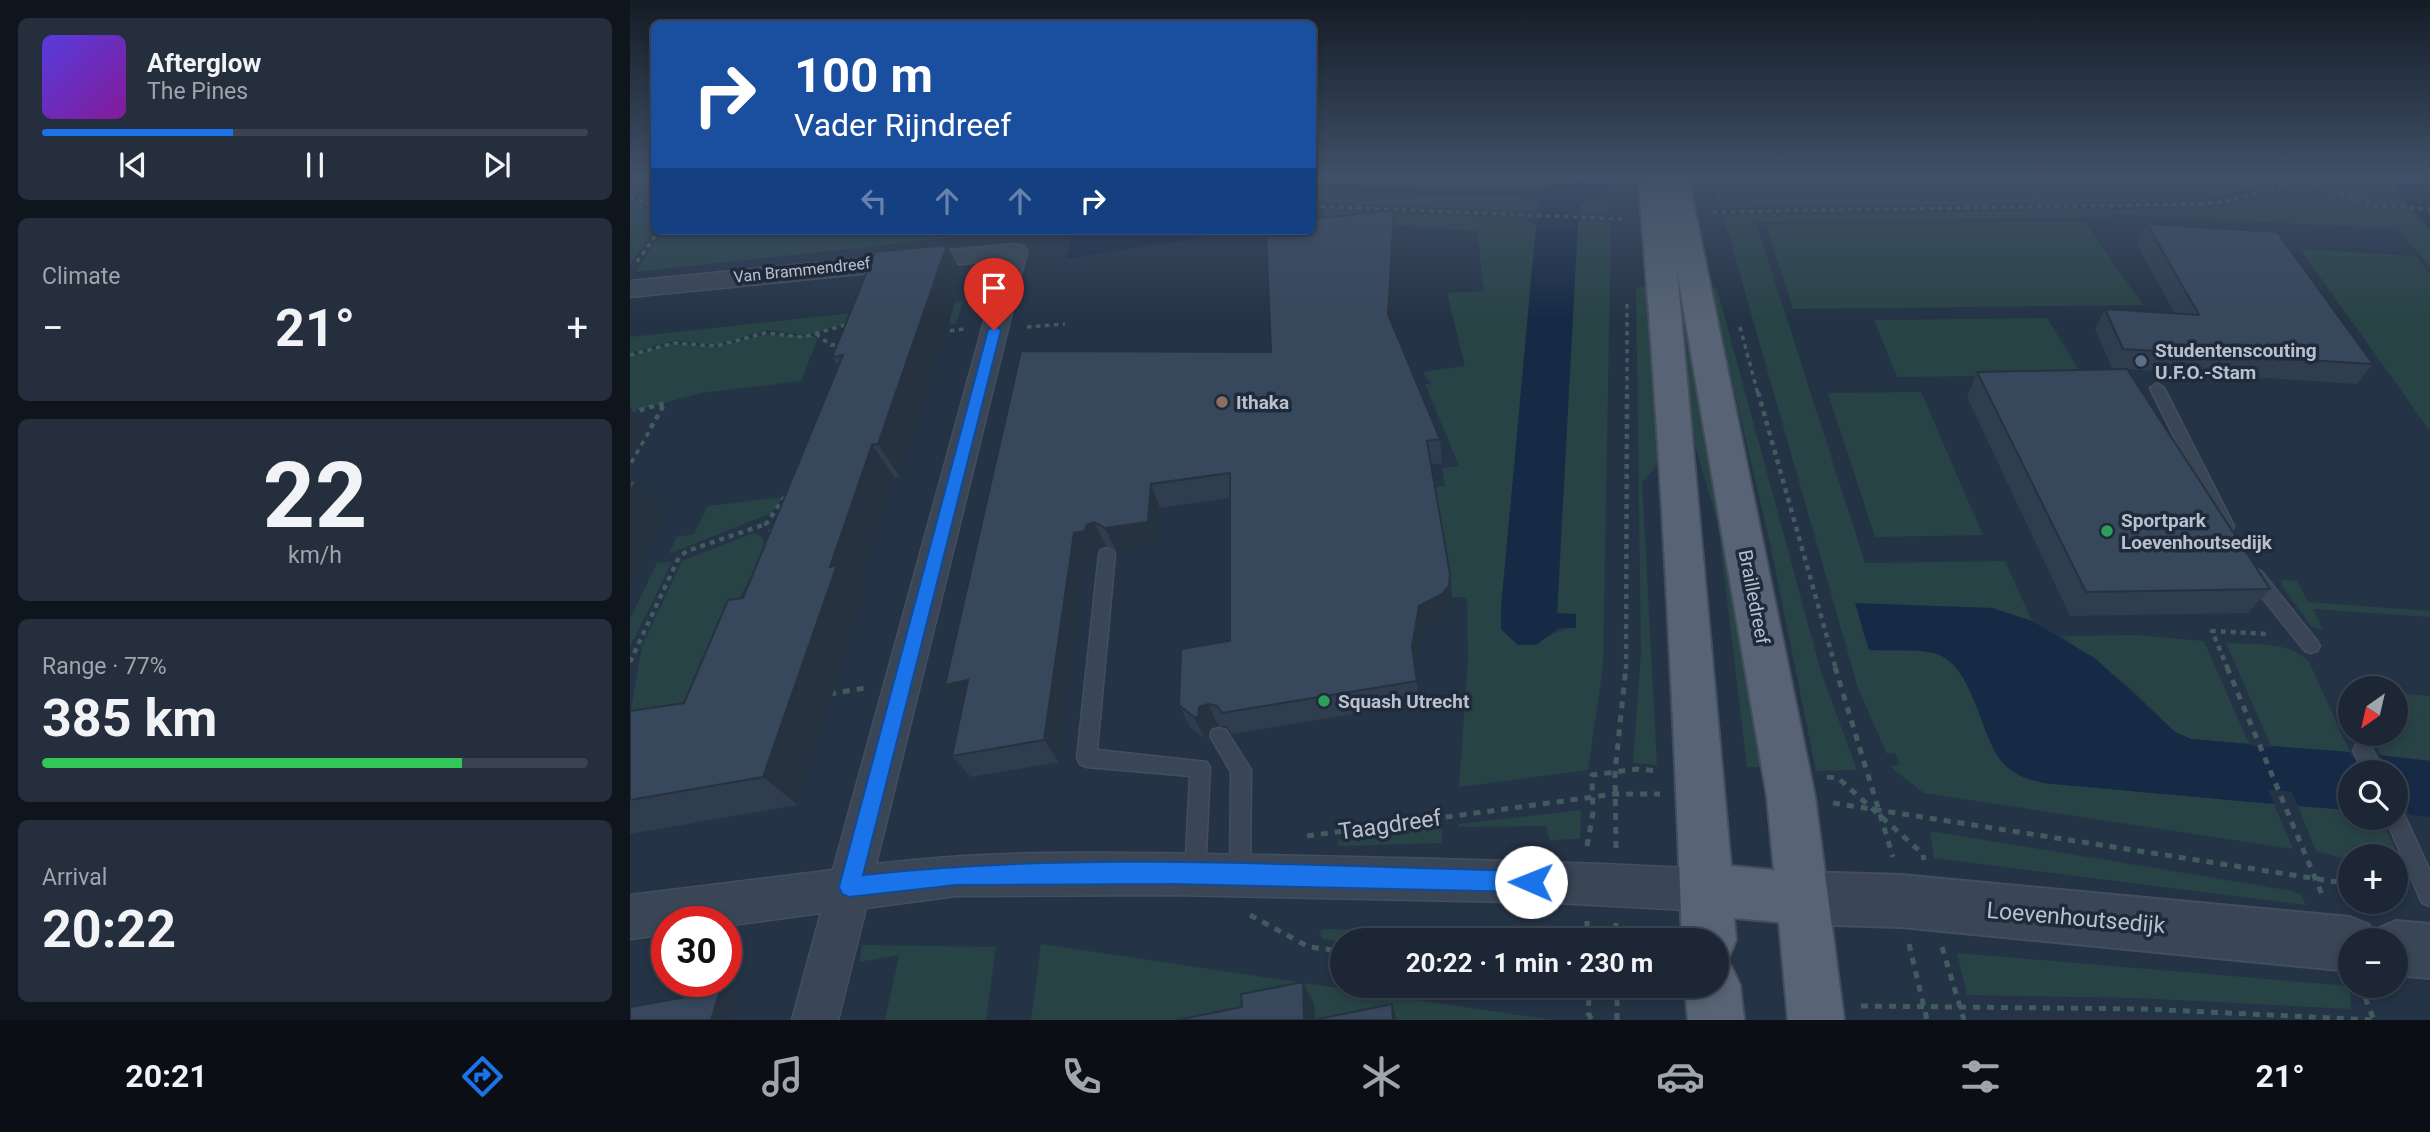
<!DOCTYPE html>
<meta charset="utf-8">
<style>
body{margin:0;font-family:Roboto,sans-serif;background:#252e3c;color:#f1f3f6;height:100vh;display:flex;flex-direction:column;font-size:26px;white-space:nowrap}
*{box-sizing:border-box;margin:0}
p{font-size:23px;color:#a0a5ac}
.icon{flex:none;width:38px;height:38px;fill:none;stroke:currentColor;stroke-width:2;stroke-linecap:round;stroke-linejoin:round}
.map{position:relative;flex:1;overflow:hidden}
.panel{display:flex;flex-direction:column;gap:18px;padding:18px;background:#0f151d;width:630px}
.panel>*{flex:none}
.guide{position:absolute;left:21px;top:21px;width:665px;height:214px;border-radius:10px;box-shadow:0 4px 10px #0003,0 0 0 2px #3a434f;background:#1a4fa0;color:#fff;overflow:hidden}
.needle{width:46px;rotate:214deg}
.fabs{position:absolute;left:1708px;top:676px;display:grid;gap:14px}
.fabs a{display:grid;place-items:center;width:70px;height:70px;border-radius:50%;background:#1c2634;box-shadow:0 4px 10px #0003,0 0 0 2px #3a434f;font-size:35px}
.speed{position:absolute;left:21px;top:906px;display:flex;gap:14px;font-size:35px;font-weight:700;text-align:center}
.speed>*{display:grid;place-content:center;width:91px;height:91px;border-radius:50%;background:#1c2634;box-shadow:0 4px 10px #0003,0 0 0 2px #3a434f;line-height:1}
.speed .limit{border:10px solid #d22;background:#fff;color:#111}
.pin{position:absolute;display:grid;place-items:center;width:60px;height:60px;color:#fff;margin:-72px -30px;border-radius:50% 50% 50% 0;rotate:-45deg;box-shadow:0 0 7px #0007}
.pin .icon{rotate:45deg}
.me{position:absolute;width:77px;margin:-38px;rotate:271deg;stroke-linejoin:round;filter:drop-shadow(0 0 5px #0008)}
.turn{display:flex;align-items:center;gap:24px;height:147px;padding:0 28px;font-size:32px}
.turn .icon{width:91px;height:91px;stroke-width:2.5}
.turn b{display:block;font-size:49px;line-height:60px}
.lanes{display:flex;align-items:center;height:66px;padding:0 28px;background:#0003;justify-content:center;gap:35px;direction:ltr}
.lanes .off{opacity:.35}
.big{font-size:52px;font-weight:700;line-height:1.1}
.panel .card{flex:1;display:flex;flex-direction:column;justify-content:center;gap:10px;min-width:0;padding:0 24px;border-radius:10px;background:#252e3c}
.panel .dial{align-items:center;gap:0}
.dial b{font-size:91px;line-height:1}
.song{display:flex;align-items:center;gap:21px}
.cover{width:84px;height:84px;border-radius:10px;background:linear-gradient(135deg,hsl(250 70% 55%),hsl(290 70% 35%))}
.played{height:7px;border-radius:4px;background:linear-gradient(90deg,#1a73e8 35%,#3a434f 35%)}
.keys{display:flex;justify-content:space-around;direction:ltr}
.heat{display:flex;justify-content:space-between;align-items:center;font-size:38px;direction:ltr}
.charge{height:10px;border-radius:5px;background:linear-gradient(90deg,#34c759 77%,#3a434f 0)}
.trip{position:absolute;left:700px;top:928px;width:399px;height:70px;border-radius:35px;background:#1c2634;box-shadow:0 4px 10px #0003,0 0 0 2px #3a434f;font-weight:700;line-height:70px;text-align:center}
.menu{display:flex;height:112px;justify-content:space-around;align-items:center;background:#0b0f15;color:#a0a5ac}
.menu .icon{width:49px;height:49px}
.menu .selected{color:#1a73e8}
.menu b{font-size:32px;color:#f1f3f6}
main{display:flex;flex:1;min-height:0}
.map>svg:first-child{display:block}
.green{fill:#284346}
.water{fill:#172a45}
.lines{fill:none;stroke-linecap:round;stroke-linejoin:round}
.canal{fill:#172a45;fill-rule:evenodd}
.service-casing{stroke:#444e5e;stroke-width:3}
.minor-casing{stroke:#444e5e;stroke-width:3}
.tertiary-casing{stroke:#444e5e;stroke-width:4}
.primary-casing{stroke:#444e5e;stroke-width:4}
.path-far2{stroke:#415c5e;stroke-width:3.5;stroke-dasharray:4.5 4.5;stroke-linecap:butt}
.path-far1{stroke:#415c5e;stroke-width:4.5;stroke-dasharray:5 5;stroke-linecap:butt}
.path{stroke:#415c5e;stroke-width:5;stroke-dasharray:7 7;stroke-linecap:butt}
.service{fill:#3a4555;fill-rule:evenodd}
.minor{fill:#3a4555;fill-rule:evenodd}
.tertiary{fill:#3a4555;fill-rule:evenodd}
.primary{fill:#586475;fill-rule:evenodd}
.wall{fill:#2f3d4f}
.shaded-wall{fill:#263240}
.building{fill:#37475c;stroke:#263240;stroke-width:2}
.route{fill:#1a73e8;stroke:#114b97;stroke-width:2}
.service-dot{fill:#5c6f8a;stroke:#1f2a3a;stroke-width:2.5}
.education-dot{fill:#8d6e63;stroke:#1f2a3a;stroke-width:2.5}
.leisure-dot{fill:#2e9e5b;stroke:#1f2a3a;stroke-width:2.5}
.labels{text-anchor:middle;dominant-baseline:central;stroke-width:7;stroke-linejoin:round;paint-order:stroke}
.far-street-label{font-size:16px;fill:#b8c0ce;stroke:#1f2a3a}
.poi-label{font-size:19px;font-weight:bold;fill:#b8c0ce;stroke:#1f2a3a;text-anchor:start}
.street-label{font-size:19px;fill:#b8c0ce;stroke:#1f2a3a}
.near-street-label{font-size:23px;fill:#b8c0ce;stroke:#1f2a3a}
</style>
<main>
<section class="panel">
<div class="card">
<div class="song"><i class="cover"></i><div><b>Afterglow</b><p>The Pines</p></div></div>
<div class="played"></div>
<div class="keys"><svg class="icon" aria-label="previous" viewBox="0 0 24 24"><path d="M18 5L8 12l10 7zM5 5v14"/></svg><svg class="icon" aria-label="pause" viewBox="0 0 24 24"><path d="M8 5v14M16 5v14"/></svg><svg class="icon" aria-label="next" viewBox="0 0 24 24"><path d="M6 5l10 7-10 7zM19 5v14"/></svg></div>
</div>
<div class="card"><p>Climate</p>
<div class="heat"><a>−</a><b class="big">21°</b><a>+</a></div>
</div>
<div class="card dial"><b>22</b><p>km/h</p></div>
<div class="card"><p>Range · 77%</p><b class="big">385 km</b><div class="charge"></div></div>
<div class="card"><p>Arrival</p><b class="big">20:22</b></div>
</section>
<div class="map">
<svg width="1800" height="1020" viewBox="0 0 1800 1020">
<rect width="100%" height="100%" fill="#253346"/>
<path class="green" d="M 683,177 L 960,177 L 961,179 L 897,189 L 683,183 Z
M 1034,177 L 1134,767 L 1117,767 L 1088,524 L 1064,442 Z
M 1102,177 L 1677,177 L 1565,201 L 1089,208 L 1083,180 Z
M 1707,177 L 1765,177 L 1765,189 L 1779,207 L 1746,205 L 1686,183 Z
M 1682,184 L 1752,209 L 1782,210 L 1800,230 L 1800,267 L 1768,229 L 1481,214 L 1482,217 L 1126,222 L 1235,563 L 1375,561 L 1402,621 L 1362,608 L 1226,604 L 1239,650 C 1258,651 1279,649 1298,652 C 1345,657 1347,737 1375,765 C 1386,776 1399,779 1413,783 L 1644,804 L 1663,849 L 1294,793 L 1264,770 L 1261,766 L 1270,764 L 1265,753 L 1257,754 L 1228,688 L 1093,215 L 1557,209 L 1593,206 Z
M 683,192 L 893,197 L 908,204 L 910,212 L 683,202 Z
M 978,193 L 980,215 L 948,213 L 949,204 Z
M 0,202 L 24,209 L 24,229 L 0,264 Z
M 693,210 L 887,218 L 908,225 L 871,608 L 871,629 L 888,645 C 917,645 918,629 946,628 L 927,614 L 948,221 L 981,222 L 973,666 L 958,770 L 829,787 L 838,662 L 837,597 L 822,597 L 803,488 L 815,486 L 812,468 L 829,466 L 795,384 L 801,384 L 793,372 L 835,366 L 817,293 L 854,291 L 847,231 L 694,221 Z
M 1455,222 L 1513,305 L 1163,309 L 1136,225 Z
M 33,231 L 385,231 L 5,272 Z
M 1670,249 L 1785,256 L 1800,274 L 1800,431 Z
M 1006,287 L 1018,287 L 1028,457 L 1025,468 L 1012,482 L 1027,765 L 1003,763 L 1011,652 Z
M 1080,288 L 1087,288 L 1089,296 L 1191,672 L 1227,770 L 1186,771 L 1140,543 Z
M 333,301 L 326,324 L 260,331 L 223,321 L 176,335 L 137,330 L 86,345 L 45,340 L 0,353 L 0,337 Z
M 1417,318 L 1452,375 L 1267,377 L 1244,320 Z
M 134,335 L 184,336 L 187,340 L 171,381 L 71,393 L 0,412 L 0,356 L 43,344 L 85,347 Z
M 1291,392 L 1353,535 L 1245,537 L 1198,393 Z
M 153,497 L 141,513 L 39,554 L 47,537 L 64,534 L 78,506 Z
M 123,533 L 131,536 L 136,548 L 50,710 L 0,715 L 12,646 L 52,561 Z
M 42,562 L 1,645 L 0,645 L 0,619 L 27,563 Z
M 1652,580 L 1667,581 L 1678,602 L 1800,611 L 1800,617 L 1683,609 L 1693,630 L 1682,627 L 1651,585 Z
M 1505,635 L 1574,641 L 1619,744 L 1561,739 L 1545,732 L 1498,686 L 1431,636 Z
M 1596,643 C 1624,645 1658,640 1679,662 L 1720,752 L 1641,746 Z
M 1766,693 L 1800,696 L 1800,761 L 1752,756 L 1737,733 L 1766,733 Z
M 1668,806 L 1720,810 L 1720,817 L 1750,817 L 1775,870 L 1766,870 L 1766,856 L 1720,856 L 1720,860 L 1686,851 Z
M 951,810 L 950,839 L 920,840 L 916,826 L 829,827 L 829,824 Z
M 812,827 L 812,843 L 709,846 L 707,843 L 709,840 Z
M 1306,832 L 1663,891 L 1671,895 L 1676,905 L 1304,858 L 1300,833 Z
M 692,929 L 948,934 L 948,940 L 712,941 L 692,939 L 689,933 Z
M 411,944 L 922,1020 L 685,1020 L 684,1004 L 626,1020 L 401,1020 Z
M 232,945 L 366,947 L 356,1020 L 255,1020 L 269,955 L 229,962 Z
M 1327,953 L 1720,986 L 1721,1009 L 1507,998 L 1337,995 Z"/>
<path class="water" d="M 1765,177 L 1795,177 L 1792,188 L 1800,206 L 1800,230 L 1765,189 Z
M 955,179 L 978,179 L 978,193 L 950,204 L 948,221 L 927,613 L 946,614 L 946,628 L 929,628 L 906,645 L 888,645 L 871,629 L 871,608 L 908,204 L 892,197 L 683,192 L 683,183 L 896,189 Z
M 442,231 L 613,231 L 436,259 Z
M 1225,603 L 1362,608 L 1402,621 L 1466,659 L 1545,732 L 1561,739 L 1619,744 L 1644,804 L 1413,783 C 1399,779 1386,776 1375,765 C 1348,737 1345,657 1298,652 C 1279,649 1258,651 1239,650 Z
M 1641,746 L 1720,752 L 1729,772 L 1720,772 L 1720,810 L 1668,806 Z
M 1750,755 L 1800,761 L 1800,817 L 1780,815 L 1766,787 L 1766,772 L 1758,772 Z"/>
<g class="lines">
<path class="canal" d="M 1579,741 L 1720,756 L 1736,762 L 1740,772 L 1720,772 L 1720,798 L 1579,783 L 1563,777 L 1556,762 L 1563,747 Z"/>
<defs>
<path id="service" d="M 1527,383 L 1534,388 L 1604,526 L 1602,530 L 1590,530 L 1588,526 L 1520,388 Z
M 477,548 L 483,550 L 485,554 L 467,750 L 577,762 L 580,768 L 575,875 L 572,882 L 565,885 L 558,882 L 555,875 L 560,776 L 457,767 L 450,764 L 447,758 L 469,554 L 471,550 Z
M 1625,569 L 1631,571 L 1687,641 L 1690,646 L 1687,651 L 1681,653 L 1675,651 L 1619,581 L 1617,576 L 1619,571 Z
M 589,728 L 596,730 L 621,770 L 620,875 L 617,882 L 610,885 L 603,882 L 600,875 L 601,772 L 580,736 L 582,730 Z
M 1733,742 L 1740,745 L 1754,772 L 1734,772 L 1723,751 L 1726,745 Z
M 1766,808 L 1772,810 L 1800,871 L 1800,906 L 1792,903 L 1755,817 L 1766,817 Z"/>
<path id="minor" d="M 385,244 L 394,246 L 397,251 L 246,864 C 374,848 504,853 633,855 C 780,858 927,861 1074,869 L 1089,875 L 1095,890 L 1089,905 L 1074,911 L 927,903 L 542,895 L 326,896 L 236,908 L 208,1020 L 162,1020 L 191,913 L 96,926 L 96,922 L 37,922 L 37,934 L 0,939 L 0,895 L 203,870 L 371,260 L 0,297 L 0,281 Z"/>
<path id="tertiary" d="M 1172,872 L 1271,875 L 1720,917 L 1739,925 L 1744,937 L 1747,929 L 1766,921 L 1800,924 L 1800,978 L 1766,975 L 1766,940 L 1720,940 L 1720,971 L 1271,927 L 1172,924 L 1154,916 L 1146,898 L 1154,880 Z"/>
<path id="primary" d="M 1031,177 L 1058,177 L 1185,797 L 1214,1020 L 1158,1020 L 1149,922 L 1104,918 L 1106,940 L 1098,959 L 1092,961 L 1101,966 L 1110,985 L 1114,1020 L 1058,1020 L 1055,985 L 1087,985 L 1087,940 L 1052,940 C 1043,690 1030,437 1009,186 L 1013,180 ZM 1047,271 L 1137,797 L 1144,870 L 1101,866 Z"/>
</defs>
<use href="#service" class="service-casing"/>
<use href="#minor" class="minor-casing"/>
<use href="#tertiary" class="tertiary-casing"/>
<use href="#primary" class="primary-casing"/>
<path class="path-far2" d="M 1676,181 L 1746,206 L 1800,209
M 0,197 L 24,205
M 682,206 L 993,219
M 1083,212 L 1568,204 L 1592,202 L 1688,177
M 7,262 L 29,231
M 997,304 L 997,394
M 397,327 L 435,324
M 1110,327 L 1128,394
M 311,332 L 334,329
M 186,334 L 201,345 L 212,344
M 0,355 L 44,343 L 86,346 L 135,333 L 173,337 L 219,324"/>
<path class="path-far1" d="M 1128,392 L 1206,669
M 0,413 L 35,403 L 0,464
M 143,533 L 136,524 L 157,494
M 0,662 L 49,557 L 57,551 L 136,524
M 996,669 L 997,392
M 1598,669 L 1582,631 L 1638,634"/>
<path class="path" d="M 1205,667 L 1263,857
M 1597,667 L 1693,897
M 199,694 L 235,688
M 1197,777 L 1208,778 L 1293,854 L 1294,860
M 1203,803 L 1720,884
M 677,836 L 985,794 L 1030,794
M 957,846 L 963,813 L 962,775 L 1007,769 L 1028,771
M 986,848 L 985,772 L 996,667
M 620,915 L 679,947 L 712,951
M 957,921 L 957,940
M 985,940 L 986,923
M 1279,944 L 1297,1020
M 1312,947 L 1334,1020
M 959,985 L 1040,995
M 960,985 L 958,1013 L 962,1020
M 987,985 L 987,1020
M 1730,985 L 1744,1020
M 1231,1006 L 1515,1009 L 1744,1020"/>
<use href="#service" class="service"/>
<use href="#minor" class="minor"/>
<use href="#tertiary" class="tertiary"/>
<use href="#primary" class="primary"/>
</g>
<path class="wall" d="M 764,210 L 767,234 L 762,323 L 810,439 L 812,463 L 801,465 L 822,597 L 821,609 L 815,618 L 792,629 L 785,670 L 790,703 L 602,734 L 597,727 L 588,725 L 580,729 L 578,738 L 575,739 L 560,727 L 549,705 L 600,641 L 600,498 L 530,508 L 528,545 L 487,552 L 476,546 L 469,549 L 466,555 L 456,556 L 429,762 L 341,777 L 322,756 L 332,706 L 315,685 L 391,351 L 641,352 Z
M 1517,224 L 1743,364 L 1727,384 L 1482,368 L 1465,329 L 1475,309 L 1545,314 L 1507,244 Z
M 317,245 L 333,277 L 270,477 L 265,478 L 229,592 L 233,597 L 168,805 L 0,834 L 0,711 L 54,703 L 113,598 L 208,366 L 202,357 Z
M 1347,372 L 1640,589 L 1618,613 L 1440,616 L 1337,397 Z"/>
<path class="shaded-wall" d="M 764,210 L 767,234 L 761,338 L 758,314 Z
M 317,245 L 333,277 L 270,477 L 248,444 Z
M 0,407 L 19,428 L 0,461 Z
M 242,445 L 265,478 L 229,592 L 233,597 L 168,805 L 133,777 L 200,567 Z
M 7,480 L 38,513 L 0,588 L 0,492 Z
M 521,484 L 530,508 L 528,545 L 487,552 L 475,528 Z
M 464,522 L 476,546 L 469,549 L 466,555 L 456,556 L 429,762 L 414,740 L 444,533 Z
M 820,574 L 822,597 L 821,609 L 815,618 L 792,629 L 785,670 L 782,647 L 789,606 Z
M 338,680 L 333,707 L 315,685 Z
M 578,704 L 588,725 L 580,729 L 578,738 L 575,739 L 564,717 L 569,707 Z
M 673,982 L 684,1004 L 685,1020 L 674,1020 Z
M 90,991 L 107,999 L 100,1020 L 81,1020 Z
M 762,1004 L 767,1020 L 763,1020 Z"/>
<path class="building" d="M 764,210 L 758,314 L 810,439 L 797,441 L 820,574 L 819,586 L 812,594 L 789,606 L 782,647 L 787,681 L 592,713 L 587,706 L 578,704 L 569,707 L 568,717 L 564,717 L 549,705 L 551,649 L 600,641 L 600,473 L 521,484 L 518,522 L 475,528 L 464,522 L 457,525 L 454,531 L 444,533 L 414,740 L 322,756 L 338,680 L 315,685 L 391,351 L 641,352 L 636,231 L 682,231 L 682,219 Z
M 1517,224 L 1647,232 L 1743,364 L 1493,349 L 1475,309 L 1569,315 Z
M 317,245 L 248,444 L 242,445 L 200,567 L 207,565 L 133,777 L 0,800 L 0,711 L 54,703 L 98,600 L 113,598 L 213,355 L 202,357 L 245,252 Z
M 1497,369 L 1640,589 L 1456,592 L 1347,372 Z
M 7,480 L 0,492 L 0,481 Z
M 673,982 L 674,1020 L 547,1020 L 612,1007 L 611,994 Z
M 90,991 L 81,1020 L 0,1020 L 0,1007 Z
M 762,1004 L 763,1020 L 684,1020 Z"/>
<linearGradient id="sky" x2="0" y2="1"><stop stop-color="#141c26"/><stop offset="0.55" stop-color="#405068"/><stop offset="1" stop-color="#405068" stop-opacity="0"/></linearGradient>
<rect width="1800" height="320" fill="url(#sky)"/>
<path class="route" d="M 364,326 L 371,330 L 233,875 C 454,851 679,866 901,871 L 908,874 L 911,882 L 908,889 L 901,892 L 542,884 L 326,885 L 219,897 L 212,894 L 209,887 L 358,330 Z"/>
<circle class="service-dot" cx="1511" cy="361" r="7"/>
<circle class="education-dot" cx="592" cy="402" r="7"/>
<g class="leisure-dot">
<circle cx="1477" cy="531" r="7"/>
<circle cx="694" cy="701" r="7"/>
</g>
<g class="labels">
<g class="far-street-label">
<text transform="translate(172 270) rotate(-6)">Van Brammendreef</text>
</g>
<g class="poi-label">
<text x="1525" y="350">Studentenscouting<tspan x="1525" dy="22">U.F.O.-Stam</tspan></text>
<text x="606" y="402">Ithaka</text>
<text x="1491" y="520">Sportpark<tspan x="1491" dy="22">Loevenhoutsedijk</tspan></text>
<text x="708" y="701">Squash Utrecht</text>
</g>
<g class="street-label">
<text transform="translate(1124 597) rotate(79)">Brailledreef</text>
</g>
<g class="near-street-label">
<text transform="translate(760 825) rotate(-8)">Taagdreef</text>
<text transform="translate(1446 918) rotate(5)">Loevenhoutsedijk</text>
</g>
</g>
</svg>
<div class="fabs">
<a><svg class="needle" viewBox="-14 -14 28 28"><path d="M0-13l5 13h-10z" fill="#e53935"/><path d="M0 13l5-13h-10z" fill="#a0a5ac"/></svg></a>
<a><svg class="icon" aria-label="search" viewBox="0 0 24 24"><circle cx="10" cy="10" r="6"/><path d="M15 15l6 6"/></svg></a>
<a>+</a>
<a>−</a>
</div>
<div class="speed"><div class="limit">30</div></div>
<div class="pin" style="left:364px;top:330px;background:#d93025"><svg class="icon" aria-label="arrive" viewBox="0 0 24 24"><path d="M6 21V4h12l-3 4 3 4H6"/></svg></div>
<svg class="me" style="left:901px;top:882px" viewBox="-20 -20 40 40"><circle r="19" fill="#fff"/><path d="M0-13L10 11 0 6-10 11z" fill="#1a73e8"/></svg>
<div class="trip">20:22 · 1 min · 230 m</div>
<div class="guide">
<div class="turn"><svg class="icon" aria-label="right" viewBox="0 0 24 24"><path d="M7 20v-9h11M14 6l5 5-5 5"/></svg><div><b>100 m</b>Vader Rijndreef</div></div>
<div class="lanes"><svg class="icon off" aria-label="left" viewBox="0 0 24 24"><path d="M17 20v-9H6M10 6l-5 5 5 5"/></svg><svg class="icon off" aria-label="ahead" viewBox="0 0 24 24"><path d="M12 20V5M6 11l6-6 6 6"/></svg><svg class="icon off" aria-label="ahead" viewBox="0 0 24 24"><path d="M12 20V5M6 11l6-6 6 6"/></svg><svg class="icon" aria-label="right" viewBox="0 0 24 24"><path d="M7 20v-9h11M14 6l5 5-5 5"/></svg></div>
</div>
</div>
</main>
<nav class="menu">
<b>20:21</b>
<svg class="icon selected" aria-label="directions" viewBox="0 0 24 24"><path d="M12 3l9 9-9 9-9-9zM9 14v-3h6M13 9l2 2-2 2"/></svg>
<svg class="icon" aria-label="music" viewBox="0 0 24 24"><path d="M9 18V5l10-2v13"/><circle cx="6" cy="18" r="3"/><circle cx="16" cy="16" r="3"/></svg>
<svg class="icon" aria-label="phone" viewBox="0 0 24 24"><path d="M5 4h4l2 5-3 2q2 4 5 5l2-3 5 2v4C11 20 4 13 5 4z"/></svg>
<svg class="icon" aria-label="climate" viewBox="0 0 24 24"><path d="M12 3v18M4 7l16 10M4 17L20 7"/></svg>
<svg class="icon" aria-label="car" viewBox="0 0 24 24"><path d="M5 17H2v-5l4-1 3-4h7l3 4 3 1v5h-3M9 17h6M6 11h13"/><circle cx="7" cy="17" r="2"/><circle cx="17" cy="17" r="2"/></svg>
<svg class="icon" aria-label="filters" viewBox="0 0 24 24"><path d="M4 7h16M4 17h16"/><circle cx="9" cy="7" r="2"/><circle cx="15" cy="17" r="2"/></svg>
<b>21°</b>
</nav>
